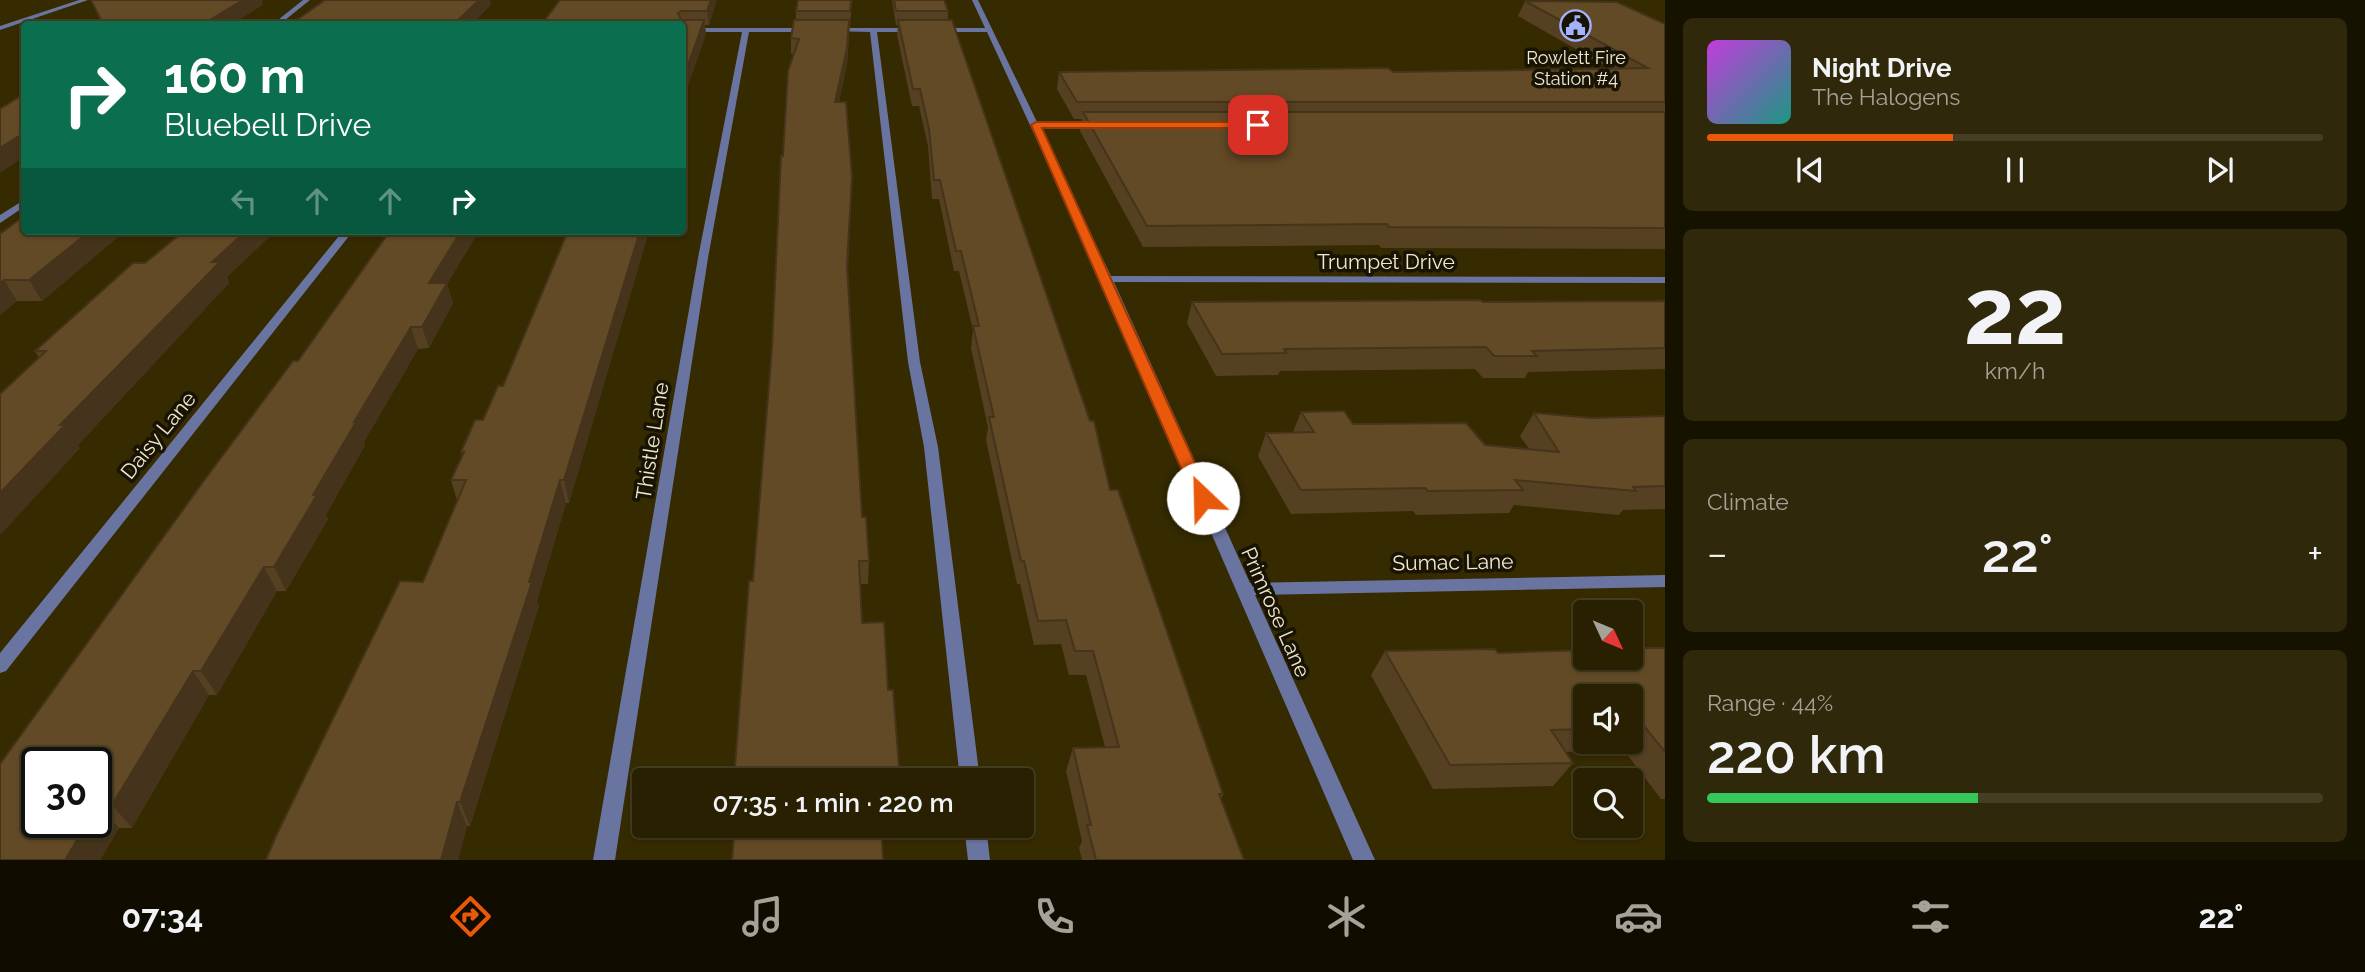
<!DOCTYPE html>
<meta charset="utf-8">
<style>
body{margin:0;font-family:Raleway,sans-serif;background:#30280a;color:#f1f3f6;height:100vh;display:flex;flex-direction:column;font-size:26px;white-space:nowrap}
*{box-sizing:border-box;margin:0}
p{font-size:23px;color:#a5a399}
.icon{flex:none;width:38px;height:38px;fill:none;stroke:currentColor;stroke-width:2;stroke-linecap:round;stroke-linejoin:round}
.map{position:relative;flex:1;overflow:hidden}
.details{display:flex;flex-direction:column;gap:18px;padding:18px;background:#161200;width:700px}
.details>*{flex:none}
.top-card{position:absolute;left:21px;top:21px;width:665px;height:214px;border-radius:7px;box-shadow:0 2px 5px #0004,0 0 0 2px #443e22;background:#0b6e4f;color:#fff;overflow:hidden}
.needle{width:46px;rotate:134deg}
.controls{position:absolute;left:1573px;top:600px;display:grid;gap:14px}
.controls a{display:grid;place-items:center;width:70px;height:70px;border-radius:7px;background:#282000;box-shadow:0 2px 5px #0004,0 0 0 2px #443e22;font-size:35px}
.speed{position:absolute;left:21px;top:747px;display:flex;gap:14px;font-size:35px;font-weight:700;text-align:center}
.speed>*{display:grid;place-content:center;width:91px;height:91px;border-radius:50%;background:#282000;box-shadow:0 2px 5px #0004,0 0 0 2px #443e22;line-height:1}
.speed .limit{border:4px solid #111;border-radius:10px;background:#fff;color:#111}
.pin{position:absolute;display:grid;place-items:center;width:60px;height:60px;color:#fff;margin:-30px;border-radius:14px;box-shadow:0 4px 10px #0006}
.me{position:absolute;width:77px;margin:-38px;rotate:336deg;stroke-linejoin:round;filter:drop-shadow(0 0 5px #0008)}
.turn{display:flex;align-items:center;gap:24px;height:147px;padding:0 28px;font-size:32px}
.turn .icon{width:91px;height:91px;stroke-width:2.5}
.turn b{display:block;font-size:49px;line-height:60px}
.lanes{display:flex;align-items:center;height:66px;padding:0 28px;background:#0003;justify-content:center;gap:35px;direction:ltr}
.lanes .off{opacity:.35}
.big{font-size:52px;font-weight:600;line-height:1.1}
.details .widget{flex:1;display:flex;flex-direction:column;justify-content:center;gap:10px;min-width:0;padding:0 24px;border-radius:10px;background:#30280a}
.details .dial{align-items:center;gap:0}
.dial b{font-size:91px;line-height:1}
.song{display:flex;align-items:center;gap:21px}
.cover{width:84px;height:84px;border-radius:10px;background:linear-gradient(135deg,hsl(290 70% 55%),hsl(170 70% 35%))}
.played{height:7px;border-radius:4px;background:linear-gradient(90deg,#ea580c 40%,#443e22 40%)}
.keys{display:flex;justify-content:space-around;direction:ltr}
.heat{display:flex;justify-content:space-between;align-items:center;font-size:38px;direction:ltr}
.charge{height:10px;border-radius:5px;background:linear-gradient(90deg,#34c759 44%,#443e22 0)}
.trip{position:absolute;left:632px;top:768px;width:402px;height:70px;border-radius:7px;background:#282000;box-shadow:0 2px 5px #0004,0 0 0 2px #443e22;font-weight:600;line-height:70px;text-align:center}
.tabs{display:flex;height:112px;justify-content:space-around;align-items:center;background:#100d00;color:#a5a399}
.tabs .icon{width:49px;height:49px}
.tabs .selected{color:#ea580c}
.tabs b{font-size:32px;color:#f1f3f6}
main{display:flex;flex:1;min-height:0}
.map>svg:first-child{display:block}
.lines{fill:none;stroke-linecap:round;stroke-linejoin:round}
.minor{fill:#6a74a0;fill-rule:evenodd}
.wall{fill:#554021;fill-rule:evenodd}
.shaded-wall{fill:#45341b}
.building{fill:#634a26;stroke:#45341b;stroke-width:2}
.route{fill:#ea580c;stroke:#983908;stroke-width:2}
.labels{text-anchor:middle;dominant-baseline:central;stroke-width:7;stroke-linejoin:round;paint-order:stroke}
.far-poi-label{font-size:18px;fill:#eee8d2;stroke:#181303}
.street-label{font-size:21px;fill:#eee8d2;stroke:#181303}
</style>
<main>
<div class="map">
<svg width="1665" height="860" viewBox="0 0 1665 860">
<rect width="100%" height="100%" fill="#352a00"/>
<g class="lines">
<path class="minor" d="M 79,0 L 88,0 L 0,30 L 0,26 Z
M 303,0 L 310,0 L 280,24 L 273,24 Z
M 972,0 L 978,0 L 1037,122 L 1098,122 L 1102,125 L 1098,128 L 1040,128 L 1111,276 L 1665,277 L 1665,283 L 1114,282 L 1250,583 L 1665,575 L 1665,587 L 1255,595 L 1375,860 L 1353,860 L 1101,279 L 987,32 L 936,32 L 933,30 L 936,28 L 985,28 Z
M 682,28 L 811,28 L 814,30 L 811,32 L 749,32 L 708,258 L 615,860 L 593,860 L 698,258 L 742,32 L 682,32 Z
M 831,28 L 916,28 L 919,30 L 916,32 L 877,32 L 920,362 L 938,447 L 980,780 L 960,780 L 924,447 L 908,362 L 870,32 L 829,31 Z
M 24,200 L 24,207 L 0,223 L 0,215 Z
M 343,231 L 353,231 L 6,671 L 0,673 L 0,653 Z
M 964,826 L 986,826 L 990,860 L 968,860 Z"/>
</g>
<path class="wall" d="M 798,0 L 852,0 L 847,64 L 839,102 L 851,196 L 848,273 L 862,517 L 869,561 L 868,584 L 860,584 L 862,623 L 888,690 L 900,780 L 753,581 L 772,348 L 783,156 L 794,54 L 791,54 L 791,38 L 796,20 L 796,11 Z
M 892,0 L 948,11 L 948,20 L 1110,490 L 1223,794 L 1221,800 L 1244,860 L 1082,860 L 1079,848 L 1082,841 L 1066,771 L 1073,748 L 1105,747 L 1086,675 L 1069,675 L 1061,644 L 1034,645 L 1020,584 L 1017,584 L 986,440 L 988,428 L 971,348 L 973,330 L 959,271 L 954,271 L 939,199 L 932,199 L 928,146 L 919,106 L 912,106 L 897,35 L 898,25 L 896,25 Z
M 1525,1 L 1665,24 L 1665,249 L 1381,248 L 1379,245 L 1143,247 L 1080,131 L 1082,119 L 1074,119 L 1057,89 L 1059,72 L 1393,72 L 1611,69 L 1518,16 Z
M 716,2 L 709,25 L 705,25 L 706,35 L 682,24 L 542,24 Z
M 24,231 L 125,231 L 42,301 L 17,301 L 0,315 L 0,234 Z
M 390,231 L 486,231 L 484,234 L 477,234 L 447,284 L 453,303 L 429,348 L 418,349 L 364,442 L 365,445 L 326,515 L 328,519 L 286,591 L 277,591 L 217,695 L 209,695 L 132,828 L 119,828 L 100,860 L 0,860 L 298,361 Z
M 568,231 L 649,231 L 569,503 L 566,503 L 537,601 L 539,606 L 470,826 L 467,826 L 458,860 L 423,582 L 457,500 L 451,480 L 462,455 L 461,452 L 483,420 L 503,386 Z
M 145,263 L 227,277 L 229,283 L 78,445 L 80,448 L 0,535 L 39,358 L 35,351 Z
M 1665,301 L 1665,369 L 1528,372 L 1525,378 L 1483,378 L 1475,369 L 1280,371 L 1278,375 L 1216,376 L 1187,323 L 1192,302 L 1483,302 Z
M 1301,412 L 1353,424 L 1485,445 L 1529,449 L 1520,436 L 1534,413 L 1593,418 L 1665,416 L 1665,509 L 1623,510 L 1619,515 L 1514,505 L 1509,513 L 1416,515 L 1413,511 L 1291,514 L 1258,456 L 1266,433 L 1293,432 Z
M 1665,648 L 1665,799 L 1661,799 L 1623,749 L 1566,752 L 1573,763 L 1553,786 L 1433,789 L 1371,675 L 1385,651 L 1498,653 ZM 1586,696 L 1631,696 L 1631,742 L 1586,742 Z"/>
<path class="shaded-wall" d="M 243,0 L 262,0 L 263,5 L 232,24 L 203,24 Z
M 479,0 L 490,0 L 491,5 L 472,24 L 454,24 Z
M 711,0 L 716,0 L 716,2 L 709,25 L 707,11 Z
M 704,20 L 706,35 L 682,103 L 682,82 Z
M 849,20 L 847,64 L 835,120 L 835,102 Z
M 24,133 L 24,157 L 0,173 L 0,148 Z
M 90,231 L 125,231 L 42,301 L 29,280 Z
M 246,231 L 276,231 L 227,277 L 229,283 L 78,445 L 80,448 L 0,535 L 0,493 L 60,425 L 212,262 Z
M 461,231 L 476,231 L 477,234 L 447,284 L 453,303 L 429,348 L 422,327 L 429,283 Z
M 640,231 L 649,231 L 569,503 L 564,480 Z
M 4,280 L 17,301 L 0,315 L 0,283 Z
M 411,327 L 418,349 L 364,442 L 365,445 L 326,515 L 328,519 L 286,591 L 274,567 L 354,422 Z
M 560,480 L 566,503 L 537,601 L 539,606 L 470,826 L 460,802 Z
M 264,567 L 277,591 L 217,695 L 201,671 Z
M 193,671 L 209,695 L 132,828 L 112,805 Z
M 457,802 L 467,826 L 458,860 L 441,860 Z
M 99,805 L 119,828 L 100,860 L 65,860 L 88,822 L 96,822 L 96,809 Z"/>
<path class="building" d="M 91,0 L 243,0 L 203,24 L 103,24 Z
M 325,0 L 479,0 L 454,24 L 291,24 Z
M 560,0 L 711,0 L 707,11 L 681,11 L 678,13 L 681,20 L 704,20 L 682,82 L 682,24 L 542,24 Z
M 798,0 L 851,0 L 850,11 L 796,11 Z
M 894,0 L 944,0 L 948,11 L 896,11 Z
M 1525,1 L 1617,2 L 1665,24 L 1665,102 L 1077,102 L 1059,72 L 1388,68 L 1393,72 L 1648,68 Z
M 794,20 L 849,20 L 847,48 L 835,102 L 846,102 L 852,177 L 847,266 L 862,517 L 866,517 L 869,561 L 859,561 L 862,623 L 884,622 L 888,690 L 893,690 L 900,780 L 734,780 L 749,581 L 753,581 L 772,348 L 781,156 L 783,156 L 788,71 L 799,39 L 791,38 Z
M 898,20 L 952,20 L 1090,421 L 1094,421 L 1110,490 L 1118,490 L 1223,794 L 1219,794 L 1244,860 L 1096,860 L 1087,825 L 1091,825 L 1073,748 L 1119,747 L 1093,651 L 1075,651 L 1066,620 L 1038,621 L 1024,561 L 1021,561 L 989,417 L 994,417 L 973,326 L 979,326 L 961,251 L 956,251 L 940,180 L 934,180 L 929,129 L 920,89 L 913,89 Z
M 24,94 L 24,133 L 0,148 L 0,109 Z
M 1083,112 L 1665,112 L 1665,228 L 1389,227 L 1387,224 L 1147,226 Z
M 24,216 L 24,231 L 90,231 L 29,280 L 4,280 L 0,283 L 0,234 Z
M 184,231 L 246,231 L 212,262 L 220,262 L 60,425 L 65,425 L 0,493 L 0,394 L 46,351 L 35,351 L 133,263 L 145,263 Z
M 390,231 L 461,231 L 429,283 L 447,283 L 422,327 L 411,327 L 354,422 L 356,422 L 313,495 L 317,495 L 274,567 L 264,567 L 201,671 L 193,671 L 112,805 L 99,805 L 96,809 L 96,763 L 37,763 L 37,822 L 88,822 L 65,860 L 0,860 L 0,764 L 203,482 L 293,361 L 298,361 Z
M 568,231 L 640,231 L 564,480 L 560,480 L 529,582 L 532,582 L 460,802 L 457,802 L 441,860 L 266,860 L 276,836 L 400,581 L 423,582 L 466,480 L 451,480 L 464,452 L 461,452 L 475,420 L 483,420 L 498,386 L 503,386 Z
M 1480,300 L 1483,302 L 1665,301 L 1665,348 L 1532,351 L 1537,356 L 1494,356 L 1486,347 L 1284,349 L 1286,353 L 1222,354 L 1192,302 Z
M 1344,411 L 1353,424 L 1466,423 L 1485,445 L 1559,452 L 1534,413 L 1593,418 L 1665,416 L 1665,486 L 1633,487 L 1636,491 L 1515,480 L 1523,490 L 1428,491 L 1425,488 L 1301,490 L 1266,433 L 1314,432 L 1301,412 Z
M 1631,648 L 1665,648 L 1665,752 L 1644,726 L 1631,726 L 1631,696 L 1586,696 L 1586,729 L 1551,730 L 1573,763 L 1450,765 L 1385,651 L 1495,649 L 1498,653 L 1586,650 L 1586,658 L 1631,658 Z
M 735,826 L 881,826 L 883,860 L 732,860 Z"/>
<path class="route" d="M 1036,122 L 1258,122 L 1263,125 L 1258,128 L 1042,128 L 1211,498 L 1209,502 L 1203,503 L 1194,498 L 1031,125 Z"/>
<defs>
<symbol id="civic-ring" viewBox="-11 -11 22 22"><circle r="9.5" fill="#181303" stroke="#a2b2fd" stroke-width="1.5"/><path d="M-.6-6.5H3V-4.5H.6V-3L4-1V1h2V6H-6V1h2V-1L-.6-3ZM-1.2 2.5V6h2.4V2.5Z" fill="#a2b2fd"/></symbol>
</defs>
<g fill-rule="evenodd">
<use href="#civic-ring" x="1558" y="8" width="35" height="35"/>
</g>
<g class="labels">
<g class="far-poi-label">
<text x="1576" y="57">Rowlett Fire<tspan x="1576" dy="21">Station #4</tspan></text>
</g>
<g class="street-label">
<text x="1386" y="261">Trumpet Drive</text>
<text transform="translate(158 435) rotate(-51)">Daisy Lane</text>
<text transform="translate(652 441) rotate(-81)">Thistle Lane</text>
<text transform="translate(1453 562) rotate(-1)">Sumac Lane</text>
<text transform="translate(1276 612) rotate(66)">Primrose Lane</text>
</g>
</g>
</svg>
<div class="controls">
<a><svg class="needle" viewBox="-14 -14 28 28"><path d="M0-13l5 13h-10z" fill="#e53935"/><path d="M0 13l5-13h-10z" fill="#a5a399"/></svg></a>
<a><svg class="icon" aria-label="sound" viewBox="0 0 24 24"><path d="M4 9h4l5-4v14l-5-4H4zM17 9q2 3 0 6"/></svg></a>
<a><svg class="icon" aria-label="search" viewBox="0 0 24 24"><circle cx="10" cy="10" r="6"/><path d="M15 15l6 6"/></svg></a>
</div>
<div class="speed"><div class="limit">30</div></div>
<div class="pin" style="left:1258px;top:125px;background:#d93025"><svg class="icon" aria-label="arrive" viewBox="0 0 24 24"><path d="M6 21V4h12l-3 4 3 4H6"/></svg></div>
<svg class="me" style="left:1203px;top:498px" viewBox="-20 -20 40 40"><circle r="19" fill="#fff"/><path d="M0-13L10 11 0 6-10 11z" fill="#ea580c"/></svg>
<div class="trip">07:35 · 1 min · 220 m</div>
<div class="top-card">
<div class="turn"><svg class="icon" aria-label="right" viewBox="0 0 24 24"><path d="M7 20v-9h11M14 6l5 5-5 5"/></svg><div><b>160 m</b>Bluebell Drive</div></div>
<div class="lanes"><svg class="icon off" aria-label="left" viewBox="0 0 24 24"><path d="M17 20v-9H6M10 6l-5 5 5 5"/></svg><svg class="icon off" aria-label="ahead" viewBox="0 0 24 24"><path d="M12 20V5M6 11l6-6 6 6"/></svg><svg class="icon off" aria-label="ahead" viewBox="0 0 24 24"><path d="M12 20V5M6 11l6-6 6 6"/></svg><svg class="icon" aria-label="right" viewBox="0 0 24 24"><path d="M7 20v-9h11M14 6l5 5-5 5"/></svg></div>
</div>
</div>
<section class="details">
<div class="widget">
<div class="song"><i class="cover"></i><div><b>Night Drive</b><p>The Halogens</p></div></div>
<div class="played"></div>
<div class="keys"><svg class="icon" aria-label="previous" viewBox="0 0 24 24"><path d="M18 5L8 12l10 7zM5 5v14"/></svg><svg class="icon" aria-label="pause" viewBox="0 0 24 24"><path d="M8 5v14M16 5v14"/></svg><svg class="icon" aria-label="next" viewBox="0 0 24 24"><path d="M6 5l10 7-10 7zM19 5v14"/></svg></div>
</div>
<div class="widget dial"><b>22</b><p>km/h</p></div>
<div class="widget"><p>Climate</p>
<div class="heat"><a>−</a><b class="big">22°</b><a>+</a></div>
</div>
<div class="widget"><p>Range · 44%</p><b class="big">220 km</b><div class="charge"></div></div>
</section>
</main>
<nav class="tabs">
<b>07:34</b>
<svg class="icon selected" aria-label="directions" viewBox="0 0 24 24"><path d="M12 3l9 9-9 9-9-9zM9 14v-3h6M13 9l2 2-2 2"/></svg>
<svg class="icon" aria-label="music" viewBox="0 0 24 24"><path d="M9 18V5l10-2v13"/><circle cx="6" cy="18" r="3"/><circle cx="16" cy="16" r="3"/></svg>
<svg class="icon" aria-label="phone" viewBox="0 0 24 24"><path d="M5 4h4l2 5-3 2q2 4 5 5l2-3 5 2v4C11 20 4 13 5 4z"/></svg>
<svg class="icon" aria-label="climate" viewBox="0 0 24 24"><path d="M12 3v18M4 7l16 10M4 17L20 7"/></svg>
<svg class="icon" aria-label="car" viewBox="0 0 24 24"><path d="M5 17H2v-5l4-1 3-4h7l3 4 3 1v5h-3M9 17h6M6 11h13"/><circle cx="7" cy="17" r="2"/><circle cx="17" cy="17" r="2"/></svg>
<svg class="icon" aria-label="filters" viewBox="0 0 24 24"><path d="M4 7h16M4 17h16"/><circle cx="9" cy="7" r="2"/><circle cx="15" cy="17" r="2"/></svg>
<b>22°</b>
</nav>
